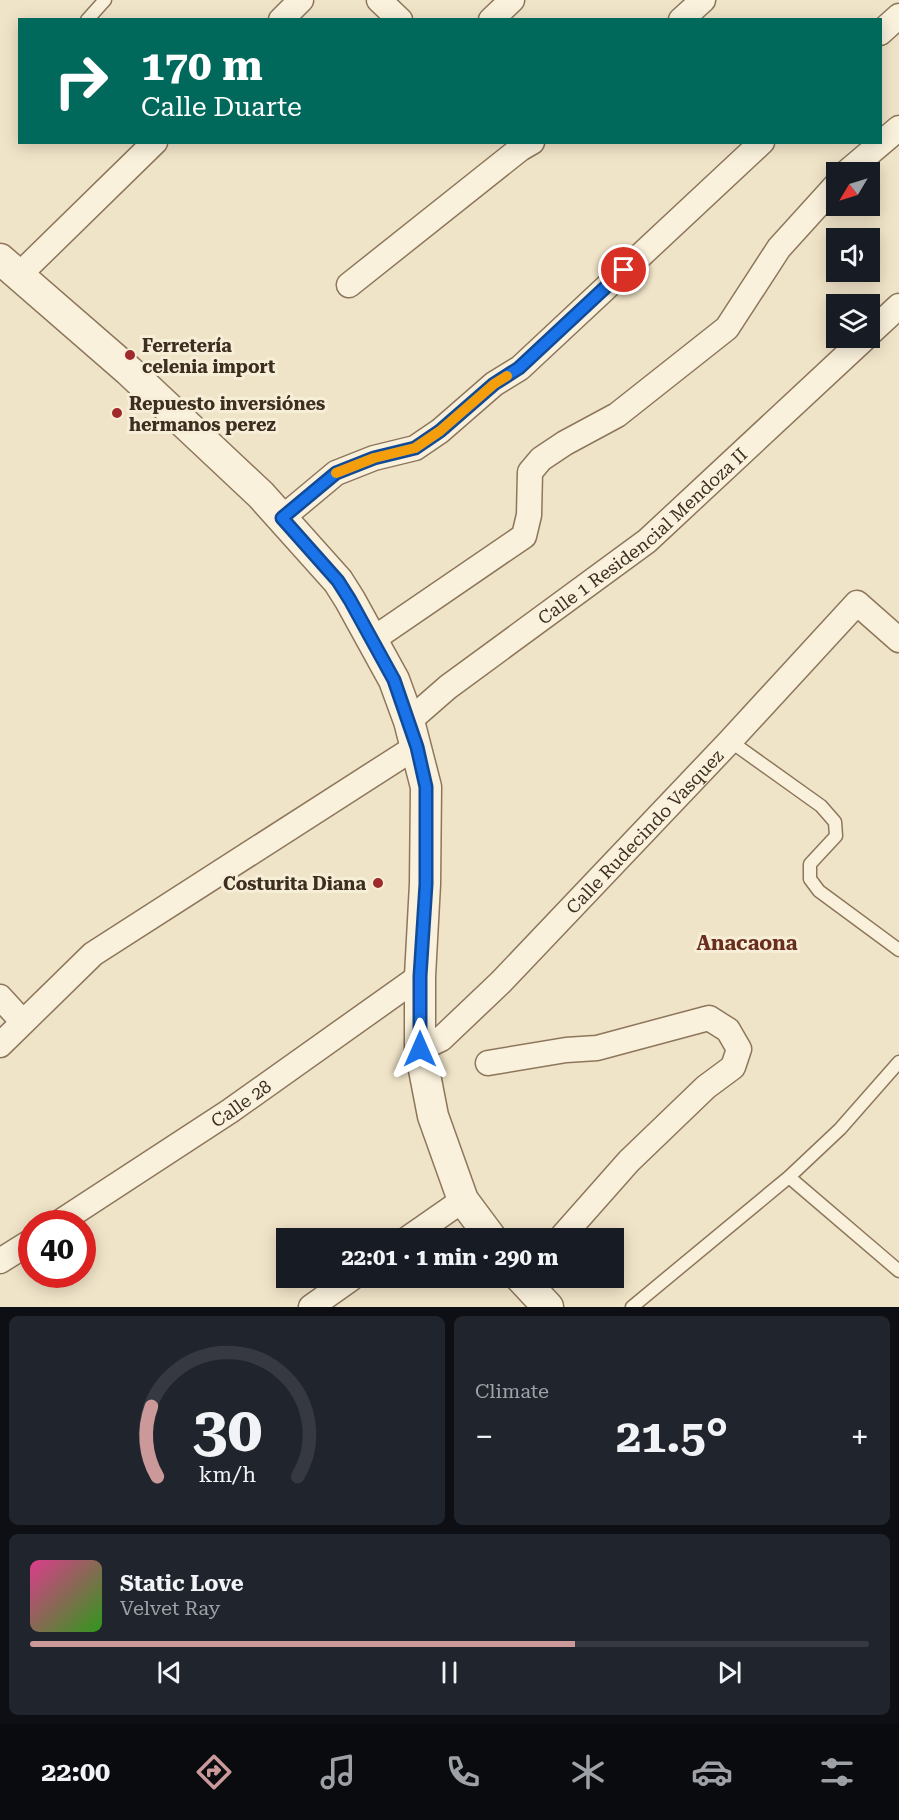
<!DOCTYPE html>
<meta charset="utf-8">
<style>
body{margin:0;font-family:"Roboto Serif",serif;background:#20242c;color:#f1f3f6;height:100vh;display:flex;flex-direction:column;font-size:22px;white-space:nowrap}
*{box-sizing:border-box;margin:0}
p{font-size:20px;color:#9ea1a6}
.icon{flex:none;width:33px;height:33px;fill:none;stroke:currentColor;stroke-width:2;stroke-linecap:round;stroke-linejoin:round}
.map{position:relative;height:1307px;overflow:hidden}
.panel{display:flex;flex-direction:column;gap:9px;padding:9px;background:#0d0f14;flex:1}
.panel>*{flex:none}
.guide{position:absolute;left:18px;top:18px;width:864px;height:126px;border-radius:0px;box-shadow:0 3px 15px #0003;background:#00695c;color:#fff;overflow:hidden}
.needle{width:39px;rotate:232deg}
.buttons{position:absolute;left:826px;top:162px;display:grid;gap:12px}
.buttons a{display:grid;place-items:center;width:54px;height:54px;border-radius:0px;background:#171b24;box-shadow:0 3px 15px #0003;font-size:30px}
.speed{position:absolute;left:18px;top:1210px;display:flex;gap:12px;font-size:30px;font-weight:700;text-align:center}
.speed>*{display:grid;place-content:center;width:78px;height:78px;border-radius:50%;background:#171b24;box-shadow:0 3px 15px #0003;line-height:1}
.speed .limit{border:9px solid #d22;background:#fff;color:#111}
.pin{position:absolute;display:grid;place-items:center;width:51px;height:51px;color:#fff;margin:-26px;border:3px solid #fff;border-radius:50%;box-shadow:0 2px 6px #0007}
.me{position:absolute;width:66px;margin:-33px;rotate:0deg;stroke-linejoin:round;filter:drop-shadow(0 0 4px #0008)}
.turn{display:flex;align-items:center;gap:21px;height:126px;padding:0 24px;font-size:27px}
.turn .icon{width:78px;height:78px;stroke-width:2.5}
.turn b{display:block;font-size:42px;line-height:51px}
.big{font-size:45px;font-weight:700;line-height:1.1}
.panel .widget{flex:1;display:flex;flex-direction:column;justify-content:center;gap:9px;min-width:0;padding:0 21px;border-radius:9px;background:#20242c}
.panel .dial{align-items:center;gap:0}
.dial svg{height:156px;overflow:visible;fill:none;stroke:#363941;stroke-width:7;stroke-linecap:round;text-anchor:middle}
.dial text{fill:#f1f3f6;stroke:none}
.song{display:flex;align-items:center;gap:18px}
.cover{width:72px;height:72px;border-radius:9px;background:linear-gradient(135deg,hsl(330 70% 55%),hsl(110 70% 35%))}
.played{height:6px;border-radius:3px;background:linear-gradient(90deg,#cc999b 65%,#363941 65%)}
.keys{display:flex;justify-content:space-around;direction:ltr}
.heat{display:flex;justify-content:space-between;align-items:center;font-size:33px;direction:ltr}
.panel .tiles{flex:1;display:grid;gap:9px;grid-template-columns:1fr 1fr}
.widget:last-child{grid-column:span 2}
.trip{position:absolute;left:276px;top:1228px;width:348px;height:60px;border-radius:0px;background:#171b24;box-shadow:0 3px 15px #0003;font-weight:700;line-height:60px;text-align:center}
.tabs{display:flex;height:96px;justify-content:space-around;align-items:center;background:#090b0e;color:#9ea1a6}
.tabs .icon{width:42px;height:42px}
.tabs .selected{color:#cc999b}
.tabs b{font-size:27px;color:#f1f3f6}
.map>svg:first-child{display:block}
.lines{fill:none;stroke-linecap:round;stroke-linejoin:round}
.service-casing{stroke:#8d765c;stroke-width:15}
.minor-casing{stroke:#8d765c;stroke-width:27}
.tertiary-casing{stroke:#8d765c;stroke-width:33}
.service{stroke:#faf1dc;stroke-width:12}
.minor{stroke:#faf1dc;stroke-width:24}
.tertiary{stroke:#faf1dc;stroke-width:30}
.route-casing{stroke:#114b97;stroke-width:15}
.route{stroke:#1a73e8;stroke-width:10}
.slow{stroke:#f59e0b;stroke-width:10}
.poi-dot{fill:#9e2a2b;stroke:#f7eed8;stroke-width:2}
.labels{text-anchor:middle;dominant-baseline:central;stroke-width:6;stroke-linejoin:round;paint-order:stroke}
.poi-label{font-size:18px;font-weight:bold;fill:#3d2e20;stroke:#f7eed8;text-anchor:start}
.street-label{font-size:18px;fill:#3d2e20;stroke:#f7eed8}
.neighbourhood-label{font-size:20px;font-weight:bold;fill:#6b2e1e;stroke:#f7eed8}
</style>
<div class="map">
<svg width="899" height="1307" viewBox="0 0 899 1307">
<rect width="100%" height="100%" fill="#f0e4c8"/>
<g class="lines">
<defs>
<path id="service" d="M 87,20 L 105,0
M 730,741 L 821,806 L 835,822 L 836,836 L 810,864 L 810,879 L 819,891 L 899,950
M 789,1177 L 899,1271
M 632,1307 L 789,1177 L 840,1129 L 899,1062"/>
<g id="minor">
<path d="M 379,0 L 400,20"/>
<path d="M 281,20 L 301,0"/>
<path d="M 491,20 L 512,0"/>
<path d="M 681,20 L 703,0"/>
<path d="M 880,33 L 899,16"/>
<path d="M 847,172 L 899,128"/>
<path d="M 19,275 L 155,142"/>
<path d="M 349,285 L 520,149 L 532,142"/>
<path d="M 870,333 L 899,306"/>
<path d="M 282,518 L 336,473 L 374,458 L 415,448 L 440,431 L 494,384 L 520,368 L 762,142"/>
<path d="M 372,640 L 524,536 L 529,515 L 530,472 L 541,459 L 565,443 L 617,415 L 727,328 L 779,248 L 837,184"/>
<path id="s1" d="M 409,721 L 448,687 L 647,541 L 865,338"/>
<path d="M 0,997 L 22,1021"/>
<path d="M 0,1045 L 93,954 L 417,746"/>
<path id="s2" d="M 420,1049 L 441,1039 L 501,982 L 730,741 L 857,603 L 899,640"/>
<path d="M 488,1063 L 566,1050 L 597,1048 L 709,1018 L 728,1030 L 739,1049 L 733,1067 L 706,1087 L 629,1161 L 560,1239"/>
<path id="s3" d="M 57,1224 L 230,1111 L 420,976"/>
<path d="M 407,1239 L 463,1200"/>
<path d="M 0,1261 L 32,1241"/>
<path d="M 311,1307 L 352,1278"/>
</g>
<path id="tertiary" d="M 0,259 L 129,371 L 261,495 L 338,581 L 350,600 L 394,680 L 409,721 L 426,787 L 425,884 L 420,976 L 420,1049 L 433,1116 L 463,1200 L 492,1239
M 521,1278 L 548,1307"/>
</defs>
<use href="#service" class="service-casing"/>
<use href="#minor" class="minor-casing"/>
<use href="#tertiary" class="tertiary-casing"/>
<use href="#service" class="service"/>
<use href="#minor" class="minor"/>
<use href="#tertiary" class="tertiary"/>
</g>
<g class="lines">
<defs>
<path id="route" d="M 420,1049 L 420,976 L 426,884 L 426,787 L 417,747 L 394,680 L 350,600 L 338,581 L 282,518 L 336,473 L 374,458 L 415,448 L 440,431 L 494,384 L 519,368 L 624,270"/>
</defs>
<use href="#route" class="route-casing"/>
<use href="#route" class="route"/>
<path class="slow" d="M 336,473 L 374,458 L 415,448 L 440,431 L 494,384 L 507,376"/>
</g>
<g class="poi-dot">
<circle cx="130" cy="355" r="6"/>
<circle cx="117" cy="413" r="6"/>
<circle cx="378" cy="883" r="6"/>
</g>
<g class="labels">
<g class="poi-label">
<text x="142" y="345">Ferretería<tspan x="142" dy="21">celenia import</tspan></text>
<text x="129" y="403">Repuesto inversiónes<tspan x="129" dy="21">hermanos perez</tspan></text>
<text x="366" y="883" text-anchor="end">Costurita Diana</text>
</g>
<g class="street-label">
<text stroke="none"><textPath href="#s1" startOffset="298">Calle 1 Residencial Mendoza II</textPath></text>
<text stroke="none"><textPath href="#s2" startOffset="314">Calle Rudecindo Vasquez</textPath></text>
<text stroke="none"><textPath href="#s3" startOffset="220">Calle 28</textPath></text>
</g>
<g class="neighbourhood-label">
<text x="747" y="943">Anacaona</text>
</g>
</g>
</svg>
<div class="buttons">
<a><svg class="needle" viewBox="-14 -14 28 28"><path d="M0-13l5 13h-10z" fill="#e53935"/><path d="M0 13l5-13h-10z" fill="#9ea1a6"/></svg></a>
<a><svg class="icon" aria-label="sound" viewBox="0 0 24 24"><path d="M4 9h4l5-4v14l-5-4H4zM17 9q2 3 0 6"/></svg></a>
<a><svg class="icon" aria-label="layers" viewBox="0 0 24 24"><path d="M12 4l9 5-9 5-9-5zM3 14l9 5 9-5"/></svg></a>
</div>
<div class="speed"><div class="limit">40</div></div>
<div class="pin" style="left:624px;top:270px;background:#d93025"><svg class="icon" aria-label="arrive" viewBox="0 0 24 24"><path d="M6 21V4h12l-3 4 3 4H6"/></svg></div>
<svg class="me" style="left:420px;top:1049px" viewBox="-20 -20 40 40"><path d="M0-17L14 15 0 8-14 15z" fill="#1a73e8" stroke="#fff" stroke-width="4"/></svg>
<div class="trip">22:01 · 1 min · 290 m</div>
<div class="guide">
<div class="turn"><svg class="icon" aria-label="right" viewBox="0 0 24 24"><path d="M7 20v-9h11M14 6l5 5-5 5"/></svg><div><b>170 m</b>Calle Duarte</div></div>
</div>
</div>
<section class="panel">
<div class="tiles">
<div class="widget dial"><svg viewBox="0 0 100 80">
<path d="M14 69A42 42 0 1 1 86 69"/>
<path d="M14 69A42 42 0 0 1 11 33" stroke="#cc999b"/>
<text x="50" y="56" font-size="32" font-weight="700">30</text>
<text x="50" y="72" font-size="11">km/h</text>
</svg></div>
<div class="widget"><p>Climate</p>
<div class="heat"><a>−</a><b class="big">21.5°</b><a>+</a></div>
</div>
<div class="widget">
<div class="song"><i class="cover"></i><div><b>Static Love</b><p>Velvet Ray</p></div></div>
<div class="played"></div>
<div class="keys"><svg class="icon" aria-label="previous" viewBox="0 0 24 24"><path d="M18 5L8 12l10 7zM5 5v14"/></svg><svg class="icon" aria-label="pause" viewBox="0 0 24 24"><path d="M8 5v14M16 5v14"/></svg><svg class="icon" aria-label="next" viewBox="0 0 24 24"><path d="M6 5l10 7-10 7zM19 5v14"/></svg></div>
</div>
</div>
</section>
<nav class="tabs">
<b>22:00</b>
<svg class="icon selected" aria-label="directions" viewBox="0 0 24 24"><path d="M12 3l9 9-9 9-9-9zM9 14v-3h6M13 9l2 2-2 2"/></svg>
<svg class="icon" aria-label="music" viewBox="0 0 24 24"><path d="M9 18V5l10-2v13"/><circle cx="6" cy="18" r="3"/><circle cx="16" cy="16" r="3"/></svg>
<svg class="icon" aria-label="phone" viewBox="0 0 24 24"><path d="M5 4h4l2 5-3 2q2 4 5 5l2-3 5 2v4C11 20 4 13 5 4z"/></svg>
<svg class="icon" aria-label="climate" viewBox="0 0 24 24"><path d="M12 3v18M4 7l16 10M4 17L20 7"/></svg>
<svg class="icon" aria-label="car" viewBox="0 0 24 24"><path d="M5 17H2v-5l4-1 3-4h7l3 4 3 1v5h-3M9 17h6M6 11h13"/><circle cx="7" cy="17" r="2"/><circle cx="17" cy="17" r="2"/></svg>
<svg class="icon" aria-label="filters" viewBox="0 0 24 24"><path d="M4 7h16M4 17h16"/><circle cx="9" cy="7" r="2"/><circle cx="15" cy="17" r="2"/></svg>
</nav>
